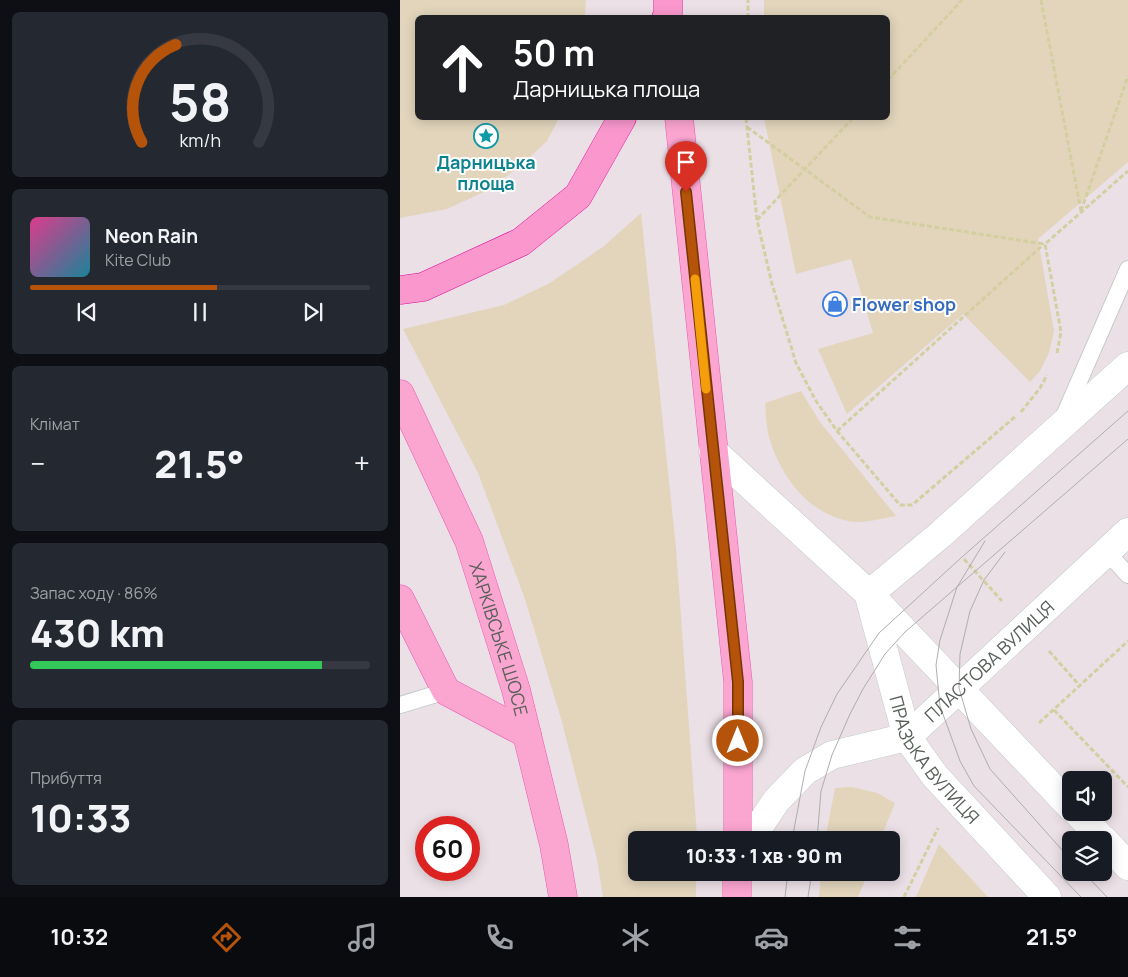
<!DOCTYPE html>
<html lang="uk">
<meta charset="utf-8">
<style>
body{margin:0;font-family:Manrope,sans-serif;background:#242831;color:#f1f3f6;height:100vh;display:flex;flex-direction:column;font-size:19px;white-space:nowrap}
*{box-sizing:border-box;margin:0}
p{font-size:16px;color:#9ea1a6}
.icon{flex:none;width:28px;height:28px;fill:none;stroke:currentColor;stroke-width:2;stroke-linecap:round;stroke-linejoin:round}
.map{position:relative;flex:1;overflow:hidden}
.panel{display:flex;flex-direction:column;gap:12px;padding:12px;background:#0d0f14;width:400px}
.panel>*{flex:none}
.guide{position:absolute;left:15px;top:15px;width:475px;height:105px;border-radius:8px;box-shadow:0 2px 12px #0003;background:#202124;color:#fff;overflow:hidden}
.tools{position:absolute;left:662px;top:771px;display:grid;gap:10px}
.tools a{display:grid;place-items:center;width:50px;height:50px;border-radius:8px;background:#171b24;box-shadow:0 2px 12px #0003;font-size:25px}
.speed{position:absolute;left:15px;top:816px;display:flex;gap:10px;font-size:25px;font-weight:700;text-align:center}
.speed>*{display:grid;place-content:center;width:65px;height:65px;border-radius:50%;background:#171b24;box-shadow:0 2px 12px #0003;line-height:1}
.speed .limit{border:8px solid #d22;background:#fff;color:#111}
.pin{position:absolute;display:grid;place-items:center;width:42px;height:42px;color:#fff;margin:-51px -21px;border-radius:50% 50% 50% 0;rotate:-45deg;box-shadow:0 0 5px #0007}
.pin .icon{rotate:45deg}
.me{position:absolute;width:55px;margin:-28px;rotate:0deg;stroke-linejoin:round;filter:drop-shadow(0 0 4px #0008)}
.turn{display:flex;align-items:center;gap:18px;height:105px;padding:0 15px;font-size:22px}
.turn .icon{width:65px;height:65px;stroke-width:2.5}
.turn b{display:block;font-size:35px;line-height:42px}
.big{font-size:38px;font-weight:800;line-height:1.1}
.panel .tile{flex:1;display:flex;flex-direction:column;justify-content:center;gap:8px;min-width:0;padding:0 18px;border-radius:8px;background:#242831}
.panel .dial{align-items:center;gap:0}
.dial svg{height:130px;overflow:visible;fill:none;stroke:#363941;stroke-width:7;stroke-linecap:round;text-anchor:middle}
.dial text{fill:#f1f3f6;stroke:none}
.song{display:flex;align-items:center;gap:15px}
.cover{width:60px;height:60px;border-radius:8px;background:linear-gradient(135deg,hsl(330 70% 55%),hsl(190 70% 35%))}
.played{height:5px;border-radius:2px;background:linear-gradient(90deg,#b45309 55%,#363941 55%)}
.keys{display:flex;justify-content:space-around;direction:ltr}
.heat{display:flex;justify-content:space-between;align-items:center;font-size:28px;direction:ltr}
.charge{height:8px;border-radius:4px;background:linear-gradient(90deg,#34c759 86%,#363941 0)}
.trip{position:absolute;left:228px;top:831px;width:272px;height:50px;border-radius:8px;background:#171b24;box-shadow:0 2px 12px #0003;font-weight:800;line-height:50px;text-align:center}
.tab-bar{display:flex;height:80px;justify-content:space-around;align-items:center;background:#090b0e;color:#9ea1a6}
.tab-bar .icon{width:35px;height:35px}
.tab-bar .selected{color:#b45309}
.tab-bar b{font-size:22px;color:#f1f3f6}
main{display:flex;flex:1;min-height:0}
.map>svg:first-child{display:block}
.green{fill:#e2d5bc}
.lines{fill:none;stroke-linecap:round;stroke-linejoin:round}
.service-casing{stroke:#c4cac6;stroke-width:18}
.minor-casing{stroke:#c4cac6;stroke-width:29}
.tertiary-casing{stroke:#c4cac6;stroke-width:29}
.primary-casing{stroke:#ea59b4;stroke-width:29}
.trunk-casing{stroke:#e10a98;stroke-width:29}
.path{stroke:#d3cfa0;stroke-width:3;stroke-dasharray:5 2.5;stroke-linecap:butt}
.service{stroke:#fff;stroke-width:16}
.minor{stroke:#fff;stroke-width:28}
.tertiary{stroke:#fff;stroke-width:28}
.primary{stroke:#fba5d1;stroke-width:28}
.trunk{stroke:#fa98ce;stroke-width:28}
.tram{stroke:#adaead;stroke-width:1}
.route-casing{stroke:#753606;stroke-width:12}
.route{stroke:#b45309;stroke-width:9}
.slow{stroke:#f59e0b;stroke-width:9}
.labels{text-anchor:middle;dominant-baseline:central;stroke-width:4;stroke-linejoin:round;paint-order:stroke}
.culture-label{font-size:18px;font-weight:bold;fill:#0d838f;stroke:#fff}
.shop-label{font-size:18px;font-weight:bold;fill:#366cbe;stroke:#fff;text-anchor:start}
.street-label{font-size:18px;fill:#59605a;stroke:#fff}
</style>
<main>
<section class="panel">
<div class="tile dial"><svg viewBox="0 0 100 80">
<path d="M14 69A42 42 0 1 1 86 69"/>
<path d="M14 69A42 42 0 0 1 35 9" stroke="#b45309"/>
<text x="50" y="56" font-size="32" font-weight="700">58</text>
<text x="50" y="72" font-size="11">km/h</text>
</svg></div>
<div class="tile">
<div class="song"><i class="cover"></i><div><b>Neon Rain</b><p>Kite Club</p></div></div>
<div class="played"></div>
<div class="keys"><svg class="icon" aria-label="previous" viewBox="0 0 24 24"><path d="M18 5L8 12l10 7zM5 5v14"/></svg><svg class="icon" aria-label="pause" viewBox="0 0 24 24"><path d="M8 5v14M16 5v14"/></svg><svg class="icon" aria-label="next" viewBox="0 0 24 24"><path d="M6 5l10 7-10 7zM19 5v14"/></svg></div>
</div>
<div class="tile"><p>Клімат</p>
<div class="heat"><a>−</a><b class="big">21.5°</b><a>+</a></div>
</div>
<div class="tile"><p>Запас ходу · 86%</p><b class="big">430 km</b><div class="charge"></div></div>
<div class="tile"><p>Прибуття</p><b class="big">10:33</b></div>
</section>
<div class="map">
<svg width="728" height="897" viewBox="0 0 728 897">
<rect width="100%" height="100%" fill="#ebe0e6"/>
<path class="green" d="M 0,0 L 186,0 L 185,17 L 18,18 L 18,118 L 159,118 L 147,141 L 120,166 L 88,190 L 47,209 L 0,218 Z
M 364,0 L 728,0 L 728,162 L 638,239 L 654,331 L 649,353 L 640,371 L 630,382 L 563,314 L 447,414 L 418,349 L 473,333 L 451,259 L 396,274 L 364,118 L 488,118 L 488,18 L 364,17 Z
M 241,213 L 276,548 L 297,836 L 297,840 L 236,840 L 236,872 L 296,873 L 296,897 L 203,897 L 197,859 L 162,722 L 125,599 L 78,473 L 3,329 L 104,305 L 148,284 L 178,264 L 204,246 Z
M 401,391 L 420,422 L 496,516 C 484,518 465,523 454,522 C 409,516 379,476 368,433 C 366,424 366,413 365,403 Z
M 452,787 L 477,793 L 495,803 L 480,840 L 425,840 L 435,788 Z
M 539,844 L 588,897 L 516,897 Z
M 421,873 L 421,872 L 468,873 L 458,897 L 419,897 Z"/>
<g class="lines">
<defs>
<path id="service" d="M 663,418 L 728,269
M 707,552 L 728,575
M 0,705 L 46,691"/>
<g id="minor">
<path d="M 469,594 L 541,534 L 728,366"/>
<path id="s1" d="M 350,840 L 376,801 L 405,771 L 432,755 L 507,737 L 728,532"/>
</g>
<g id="tertiary">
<path d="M 313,451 L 469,594 L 671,807"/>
<path id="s2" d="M 469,596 L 507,737 L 535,776 L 647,897"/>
<path d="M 677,812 L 703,840"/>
<path d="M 704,840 L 728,866"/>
</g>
<g id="primary">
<path d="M 279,118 L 338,682 L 338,840"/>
<path id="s3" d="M 0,394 L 69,541 L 116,690 L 154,845 L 163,897"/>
<path d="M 0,599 L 46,691 L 127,734"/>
<path d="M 337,897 L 337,872"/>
</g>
<path id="trunk" d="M 266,18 L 268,14 L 268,0
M 0,290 L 23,287 L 121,242 L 178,196 L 222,118"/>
</defs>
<use href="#service" class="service-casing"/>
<use href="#minor" class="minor-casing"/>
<use href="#tertiary" class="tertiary-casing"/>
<use href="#primary" class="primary-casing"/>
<use href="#trunk" class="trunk-casing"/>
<path class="path" d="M 641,0 L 681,211
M 348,18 L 348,0
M 488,80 L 562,0
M 346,118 L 357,220 L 372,284 L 396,363 L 416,401 L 437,431 L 500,505 L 512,505 L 616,416
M 347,127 L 470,217 L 644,244
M 681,211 L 728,76
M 357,220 L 453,118
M 657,353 L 661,332 L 645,244 L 728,171
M 621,412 L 640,388 L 647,375
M 437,431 L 644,244
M 564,559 L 602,601
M 649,651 L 680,686
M 654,710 L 728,787
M 639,723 L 728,641
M 504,897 L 538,828"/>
<use href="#service" class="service"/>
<use href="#minor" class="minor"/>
<use href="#tertiary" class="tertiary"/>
<use href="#primary" class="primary"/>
<use href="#trunk" class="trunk"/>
<path class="tram" d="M 585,541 L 557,587 L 540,640 L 536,665 L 540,706 L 560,761 L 574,786 L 681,897
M 605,552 L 584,580 L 570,611 L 560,654 L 559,688 L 571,729 L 590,769 L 671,860
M 392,840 L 405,771 L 421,727 L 437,694 L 479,633 L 562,557 L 728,411
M 417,840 L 421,791 L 432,755 L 450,714 L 463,689 L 485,654 L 505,632 L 557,587 L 728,439
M 683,872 L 707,897
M 385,897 L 388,872
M 408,897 L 412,872"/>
</g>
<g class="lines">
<defs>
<path id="route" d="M 286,192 L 338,682 L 338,741"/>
</defs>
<use href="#route" class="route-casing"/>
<use href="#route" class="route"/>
<path class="slow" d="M 295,279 L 306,389"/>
</g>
<defs>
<symbol id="sight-ring" viewBox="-11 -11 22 22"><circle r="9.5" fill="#fff" stroke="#0f9aa8" stroke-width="1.5"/><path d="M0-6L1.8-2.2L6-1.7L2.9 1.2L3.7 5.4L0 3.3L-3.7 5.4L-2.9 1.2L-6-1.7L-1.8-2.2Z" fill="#0f9aa8"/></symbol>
<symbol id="shop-ring" viewBox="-11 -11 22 22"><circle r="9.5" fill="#fff" stroke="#3f7fe0" stroke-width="1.5"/><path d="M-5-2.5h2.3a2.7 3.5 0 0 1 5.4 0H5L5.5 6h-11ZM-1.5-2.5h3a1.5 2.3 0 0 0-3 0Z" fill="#3f7fe0"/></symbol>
</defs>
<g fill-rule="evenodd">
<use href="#sight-ring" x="72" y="122" width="28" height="28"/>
<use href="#shop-ring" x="421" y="290" width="28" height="28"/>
</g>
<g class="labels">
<g class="culture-label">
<text x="86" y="162">Дарницька<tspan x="86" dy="21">площа</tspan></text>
</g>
<g class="shop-label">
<text x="452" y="304">Flower shop</text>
</g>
<g class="street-label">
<text stroke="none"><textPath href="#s3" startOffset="265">ХАРКІВСЬКЕ ШОСЕ</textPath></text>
<text stroke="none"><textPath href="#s1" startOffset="309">ПЛАСТОВА ВУЛИЦЯ</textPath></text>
<text stroke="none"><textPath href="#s2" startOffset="179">ПРАЗЬКА ВУЛИЦЯ</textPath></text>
</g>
</g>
</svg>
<div class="tools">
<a><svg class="icon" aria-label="sound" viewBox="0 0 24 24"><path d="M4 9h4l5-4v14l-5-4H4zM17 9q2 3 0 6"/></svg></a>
<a><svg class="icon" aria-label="layers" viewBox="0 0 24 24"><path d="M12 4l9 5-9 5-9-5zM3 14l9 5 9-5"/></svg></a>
</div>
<div class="speed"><div class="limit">60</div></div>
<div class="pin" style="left:286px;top:192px;background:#d93025"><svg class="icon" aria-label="arrive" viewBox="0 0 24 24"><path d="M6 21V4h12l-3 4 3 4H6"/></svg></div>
<svg class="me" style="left:338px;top:741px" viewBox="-20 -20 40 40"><circle r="17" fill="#b45309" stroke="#fff" stroke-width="3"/><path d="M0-11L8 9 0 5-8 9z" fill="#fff"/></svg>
<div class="trip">10:33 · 1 хв · 90 m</div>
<div class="guide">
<div class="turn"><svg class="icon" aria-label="ahead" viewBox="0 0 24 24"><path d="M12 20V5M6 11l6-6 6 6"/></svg><div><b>50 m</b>Дарницька площа</div></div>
</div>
</div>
</main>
<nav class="tab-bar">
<b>10:32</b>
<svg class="icon selected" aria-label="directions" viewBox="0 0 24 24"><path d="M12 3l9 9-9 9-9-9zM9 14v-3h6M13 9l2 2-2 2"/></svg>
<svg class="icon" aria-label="music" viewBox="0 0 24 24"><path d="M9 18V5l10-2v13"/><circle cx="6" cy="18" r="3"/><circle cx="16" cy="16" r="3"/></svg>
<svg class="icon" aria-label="phone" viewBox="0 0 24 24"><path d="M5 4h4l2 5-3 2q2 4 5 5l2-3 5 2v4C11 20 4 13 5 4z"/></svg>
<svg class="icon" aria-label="climate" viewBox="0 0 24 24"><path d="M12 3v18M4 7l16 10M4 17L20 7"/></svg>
<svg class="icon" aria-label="car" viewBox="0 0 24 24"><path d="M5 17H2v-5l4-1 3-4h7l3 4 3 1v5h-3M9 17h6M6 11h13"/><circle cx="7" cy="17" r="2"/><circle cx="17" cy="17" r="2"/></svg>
<svg class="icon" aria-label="filters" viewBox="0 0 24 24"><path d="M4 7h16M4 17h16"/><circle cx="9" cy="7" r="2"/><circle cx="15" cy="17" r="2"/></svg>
<b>21.5°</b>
</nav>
